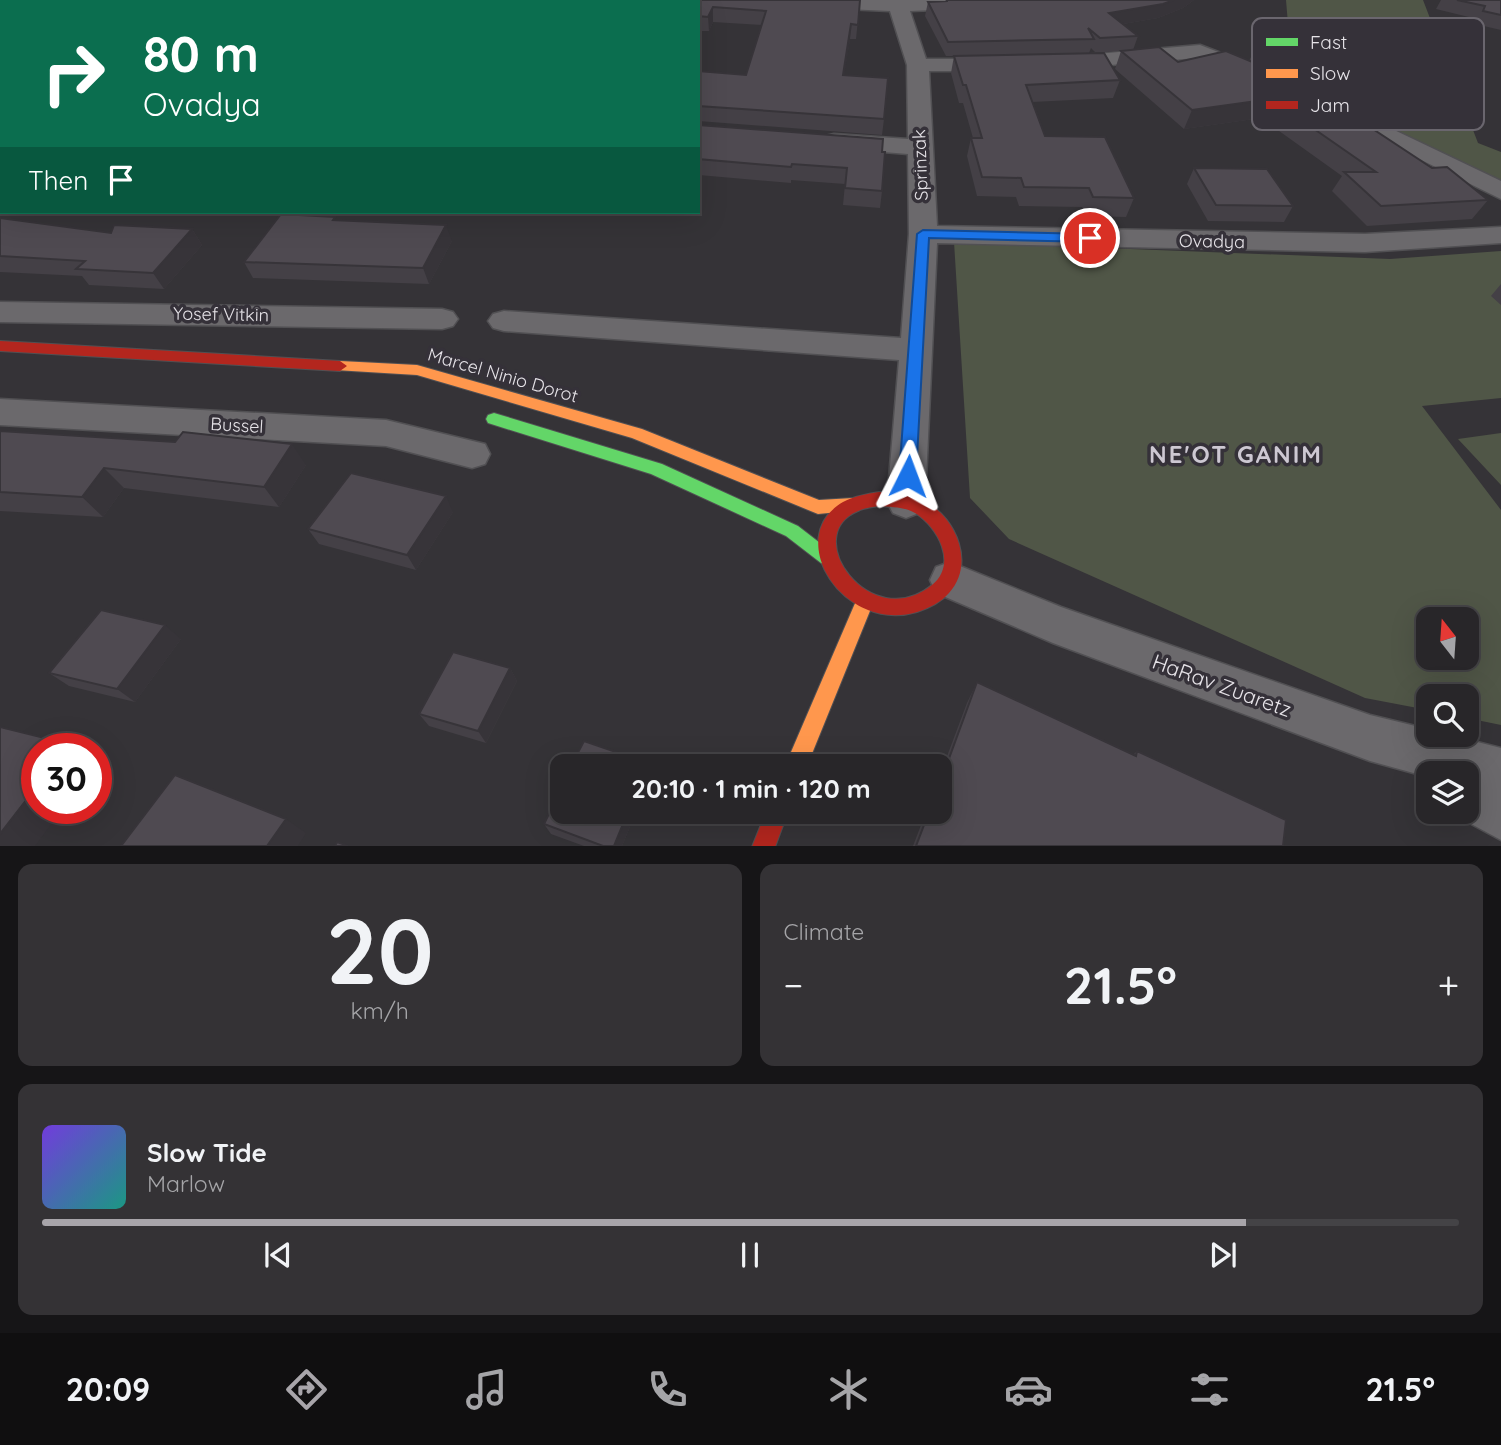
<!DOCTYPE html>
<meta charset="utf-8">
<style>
body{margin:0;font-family:Quicksand,sans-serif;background:#343235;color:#f1f3f6;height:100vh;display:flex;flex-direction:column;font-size:26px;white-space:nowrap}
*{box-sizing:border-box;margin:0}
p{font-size:23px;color:#a5a5a8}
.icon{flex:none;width:38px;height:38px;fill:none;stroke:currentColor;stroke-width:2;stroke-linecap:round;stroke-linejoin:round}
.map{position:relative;height:846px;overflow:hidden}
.details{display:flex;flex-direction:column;gap:18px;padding:18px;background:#161517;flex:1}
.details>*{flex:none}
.top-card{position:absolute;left:0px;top:0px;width:700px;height:214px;box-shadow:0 7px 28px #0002,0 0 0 2px #444346;background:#0b6e4f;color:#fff;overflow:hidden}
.needle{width:46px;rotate:343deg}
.tools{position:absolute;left:1416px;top:607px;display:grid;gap:14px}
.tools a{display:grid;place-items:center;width:63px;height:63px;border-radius:14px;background:#282629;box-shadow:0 7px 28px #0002,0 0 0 2px #444346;font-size:35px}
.speed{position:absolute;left:21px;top:733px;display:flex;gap:14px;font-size:35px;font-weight:700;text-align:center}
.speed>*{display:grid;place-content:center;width:91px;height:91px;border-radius:50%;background:#282629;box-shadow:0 7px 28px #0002,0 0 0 2px #444346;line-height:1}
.speed .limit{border:10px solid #d22;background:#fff;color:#111}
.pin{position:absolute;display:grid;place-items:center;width:60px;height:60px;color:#fff;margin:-30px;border:4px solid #fff;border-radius:50%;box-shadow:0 2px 7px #0007}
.me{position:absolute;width:77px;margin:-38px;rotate:3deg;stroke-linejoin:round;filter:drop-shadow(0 0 5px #0008)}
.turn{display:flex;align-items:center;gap:24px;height:147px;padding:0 28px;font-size:32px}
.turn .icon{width:91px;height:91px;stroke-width:2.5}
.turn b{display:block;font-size:49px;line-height:60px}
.then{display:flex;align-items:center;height:66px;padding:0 28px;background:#0003;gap:14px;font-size:26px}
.big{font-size:52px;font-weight:700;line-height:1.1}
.details .tile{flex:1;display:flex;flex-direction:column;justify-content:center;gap:10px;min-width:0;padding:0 24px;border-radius:14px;background:#343235}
.details .dial{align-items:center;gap:0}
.dial b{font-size:91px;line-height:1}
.song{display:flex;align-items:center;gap:21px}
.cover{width:84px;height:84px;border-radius:10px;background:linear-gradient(135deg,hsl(260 70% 55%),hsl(170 70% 35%))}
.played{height:7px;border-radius:4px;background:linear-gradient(90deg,#a8a5aa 85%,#444346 85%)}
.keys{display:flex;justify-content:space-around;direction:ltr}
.heat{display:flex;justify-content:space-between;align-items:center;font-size:38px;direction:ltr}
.details .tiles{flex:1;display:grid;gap:18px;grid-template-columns:1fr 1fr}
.tile:last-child{grid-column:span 2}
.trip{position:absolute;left:550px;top:754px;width:402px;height:70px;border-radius:14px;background:#282629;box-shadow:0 7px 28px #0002,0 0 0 2px #444346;font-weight:700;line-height:70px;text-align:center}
.dock{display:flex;height:112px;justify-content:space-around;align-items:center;background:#100f10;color:#a5a5a8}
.dock .icon{width:49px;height:49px}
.dock .current{color:#a8a5aa}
.dock b{font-size:32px;color:#f1f3f6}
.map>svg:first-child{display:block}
.green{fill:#505647;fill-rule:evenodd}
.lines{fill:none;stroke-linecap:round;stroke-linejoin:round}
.street-casing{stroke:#515053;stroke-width:3}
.fast-casing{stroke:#515053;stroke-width:2}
.slow-casing{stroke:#515053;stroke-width:2}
.jam-casing{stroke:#515053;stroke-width:2}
.street{fill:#6b696c;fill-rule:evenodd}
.fast{fill:#63d668;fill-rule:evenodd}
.slow{fill:#ff974d;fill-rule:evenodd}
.jam{fill:#b3261e;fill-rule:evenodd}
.wall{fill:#444046}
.shaded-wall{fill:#373439}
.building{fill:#4f4a51;stroke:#373439;stroke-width:2}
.route{fill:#1a73e8;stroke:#114b97;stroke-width:2}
.labels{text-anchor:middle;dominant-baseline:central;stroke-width:7;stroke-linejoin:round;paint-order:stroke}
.street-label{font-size:18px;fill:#e6e3e8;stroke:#353139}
.near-street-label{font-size:21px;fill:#e6e3e8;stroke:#353139}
.district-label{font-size:24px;font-weight:bold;letter-spacing:2px;fill:#cdc8d2;stroke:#353139}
.key{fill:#353139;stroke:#6a666e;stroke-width:2}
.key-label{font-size:19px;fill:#e6e3e8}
</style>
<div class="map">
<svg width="1501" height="847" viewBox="0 0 1501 847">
<rect width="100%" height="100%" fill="#353337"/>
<path class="green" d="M 1286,0 L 1423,0 L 1478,143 L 1501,152 L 1501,183 L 1329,97 L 1336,62 L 1288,24 Z
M 954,242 L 1390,259 L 1501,251 L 1501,398 L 1422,406 L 1501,510 L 1501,725 L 1467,718 L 1466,696 L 1428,696 L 1428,710 L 1365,698 L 1009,539 L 970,498 ZM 1428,620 L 1466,620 L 1466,658 L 1428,658 Z
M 1501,433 L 1501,485 L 1458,439 Z"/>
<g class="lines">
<defs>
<path id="street" d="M 65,0 L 85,0 L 64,2 Z
M 769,0 L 1050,0 L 1040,6 L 910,11 L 926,59 L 998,59 L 1006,60 L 1009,65 L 1006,70 L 998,71 L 929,71 L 937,226 L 1365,234 L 1501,227 L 1501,243 L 1365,252 L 937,243 L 925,502 L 919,513 L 906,518 L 893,513 L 887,502 L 899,360 L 504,331 L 493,328 L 488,321 L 493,314 L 504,311 L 901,338 L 909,234 L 908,154 L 834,148 L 825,146 L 822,141 L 825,136 L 834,134 L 908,139 L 907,65 L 890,11 L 779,6 Z
M 1200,45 L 1260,68 L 1263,73 L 1260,78 L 1252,80 L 1197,58 L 1061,69 L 1053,68 L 1050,63 L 1053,58 L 1061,57 Z
M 1323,96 L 1501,181 L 1501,199 L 1315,108 L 1311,103 L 1315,98 Z
M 0,302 L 442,309 L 453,312 L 458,319 L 453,326 L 442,329 L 0,322 Z
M 0,399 L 386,420 L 485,444 L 490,454 L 485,464 L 472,468 L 386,446 L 0,425 Z
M 950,562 L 1061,607 L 1370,715 L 1428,729 L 1428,735 L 1450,735 L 1501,748 L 1501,840 L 1449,812 L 1466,812 L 1466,774 L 1428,774 L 1428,777 L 1370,761 L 1053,643 L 936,593 L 930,580 L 936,567 Z"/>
<path id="fast" d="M 494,413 L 662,464 L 798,526 L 833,553 L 836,558 L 833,563 L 827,566 L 821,563 L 786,536 L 651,474 L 488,423 L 486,419 L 488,415 Z"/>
<path id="slow" d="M 340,361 L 417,365 L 642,429 L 819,500 L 853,498 L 859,500 L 862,505 L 859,510 L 818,514 L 632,438 L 417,375 L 335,370 L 333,366 L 335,362 Z
M 865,593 L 872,595 L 874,601 L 807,766 L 785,766 L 856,601 L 858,595 Z"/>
<path id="jam" d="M 0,341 L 340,361 L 347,366 L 340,371 L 0,351 Z
M 879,492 C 895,493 912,495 926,502 C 957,519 975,565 949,593 C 940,603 929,608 917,612 C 844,634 782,538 843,502 C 854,496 867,494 879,492 ZM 879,506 C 891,507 905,507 915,513 C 938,527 958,564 932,585 C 870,635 799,535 858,511 C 864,508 872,507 879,506 Z
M 766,812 L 788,812 L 775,847 L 752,847 Z"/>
</defs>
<use href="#street" class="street-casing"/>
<use href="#fast" class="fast-casing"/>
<use href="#slow" class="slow-casing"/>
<use href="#jam" class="jam-casing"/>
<use href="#street" class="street"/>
<use href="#fast" class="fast"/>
<use href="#slow" class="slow"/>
<use href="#jam" class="jam"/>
</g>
<path class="wall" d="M 860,0 L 856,39 L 850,39 L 844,75 L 884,119 L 882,135 L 698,121 L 698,71 L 746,75 L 762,25 L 713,22 L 709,31 L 698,31 L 698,2 Z
M 946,0 L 1194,0 L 1183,8 L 1158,18 L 1123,24 L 1138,36 L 1133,50 L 1178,62 L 1249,61 L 1256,47 L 1328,66 L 1309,86 L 1306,85 L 1432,168 L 1488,200 L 1472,219 L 1367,226 L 1332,191 L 1342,176 L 1261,118 L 1184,129 L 1115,69 L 1121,51 L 1131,50 L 1096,53 L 1091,48 L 1089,53 L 1120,80 L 1113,98 L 1032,102 L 1045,136 L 1134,198 L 1126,217 L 1086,216 L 1082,207 L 1019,206 L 1016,197 L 977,196 L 967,156 L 971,138 L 973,138 L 963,103 L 959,103 L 951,73 L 954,56 L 946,56 L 925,16 L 928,2 L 945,1 Z
M 1441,0 L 1501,0 L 1501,30 L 1475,24 L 1477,19 L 1436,9 Z
M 698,125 L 882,152 L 882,191 L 880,208 L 843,205 L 845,184 L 791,180 L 791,183 L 699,175 L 698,177 Z
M 1194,168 L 1293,206 L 1284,222 L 1208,221 L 1187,184 Z
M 529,212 L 557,212 L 556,214 Z
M 0,218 L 111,233 L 192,229 L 202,245 L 164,289 L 89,285 L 82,276 L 0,272 Z
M 337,220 L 452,241 L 429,284 L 253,278 L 244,262 Z
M 1501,284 L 1501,305 L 1491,296 Z
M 0,431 L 306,465 L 279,507 L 124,488 L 103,517 L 0,511 Z
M 453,512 L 416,570 L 319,544 L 308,529 Z
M 181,639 L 135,702 L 69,686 L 49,673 Z
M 510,668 L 517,681 L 486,743 L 429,726 L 419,714 Z
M 977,682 L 1133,755 L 1137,751 L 1283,846 L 913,846 L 926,812 L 940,812 L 940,775 L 967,703 Z
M 562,812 L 636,812 L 622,846 L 584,846 L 551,834 L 544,824 Z"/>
<path class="shaded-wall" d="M 18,0 L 35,0 L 34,2 L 17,2 Z
M 573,0 L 586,0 L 587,1 L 572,2 Z
M 1174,0 L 1194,0 L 1183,8 L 1158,18 L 1105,27 L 1109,13 Z
M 713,7 L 713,22 L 709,31 L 708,17 Z
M 851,24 L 850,39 L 842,90 L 843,75 Z
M 1336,52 L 1328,66 L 1309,86 L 1317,71 Z
M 1271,99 L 1261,118 L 1184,129 L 1192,110 Z
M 2,128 L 2,150 L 0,150 L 0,129 Z
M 446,225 L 452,241 L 429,284 L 423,268 Z
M 192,229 L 202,245 L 164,289 L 153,273 Z
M 292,444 L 306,465 L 279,507 L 264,487 Z
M 104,468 L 124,488 L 103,517 L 82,497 Z
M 446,496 L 453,512 L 416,570 L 407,555 Z
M 165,625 L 181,639 L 135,702 L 117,689 Z
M 510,668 L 517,681 L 486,743 L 478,731 Z
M 69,744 L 78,749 L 65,749 Z
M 37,786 L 37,808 L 63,808 L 35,846 L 0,846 L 0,834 Z
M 628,812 L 636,812 L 622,846 L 614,846 Z
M 286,819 L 306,833 L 298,846 L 267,846 Z"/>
<path class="building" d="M 0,0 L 18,0 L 17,2 L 2,2 L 2,128 L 0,129 Z
M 175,0 L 257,0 L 260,2 L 177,2 Z
M 304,0 L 573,0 L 572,2 L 300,2 Z
M 606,0 L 860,0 L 858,25 L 851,24 L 843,75 L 888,78 L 884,119 L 698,106 L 698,71 L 746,75 L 766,11 L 713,7 L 708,17 L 698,16 L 698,2 L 605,2 Z
M 947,0 L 1174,0 L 1163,4 L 1109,13 L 1138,36 L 1100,38 L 1088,28 L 1094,39 L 948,42 L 928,2 L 947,1 Z
M 1457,0 L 1501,0 L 1501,15 L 1483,11 L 1485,6 Z
M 1159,47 L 1178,62 L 1226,51 L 1303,83 L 1432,168 L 1447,167 L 1488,200 L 1381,206 L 1344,172 L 1376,172 L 1271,99 L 1192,110 L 1121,51 Z
M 1104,53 L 1120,80 L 1026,85 L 1045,136 L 1105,137 L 1134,198 L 1093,197 L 1089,188 L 1024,187 L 1021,178 L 982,177 L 971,138 L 982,138 L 966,85 L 963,85 L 954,56 Z
M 698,125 L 883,139 L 882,152 L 885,152 L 882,191 L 845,188 L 847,168 L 792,164 L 791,167 L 698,159 Z
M 1194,168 L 1267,169 L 1293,206 L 1216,205 Z
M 281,214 L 335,217 L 333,220 L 446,225 L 423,268 L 244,262 Z
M 0,218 L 111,233 L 114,225 L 192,229 L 153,273 L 76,269 L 85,261 L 0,256 Z
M 0,431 L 175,442 L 183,432 L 292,444 L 264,487 L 104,468 L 82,497 L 0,492 Z
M 351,473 L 446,496 L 407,555 L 308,529 Z
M 101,610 L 165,625 L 117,689 L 49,673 Z
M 453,652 L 510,668 L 478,731 L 419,714 Z
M 977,682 L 1136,756 L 1137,751 L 1286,820 L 1283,846 L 916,846 L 929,812 L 940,812 L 940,783 Z
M 0,727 L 69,744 L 65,749 L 37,749 L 37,786 L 0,834 Z
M 584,741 L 648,763 L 647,766 L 571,766 Z
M 175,775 L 286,819 L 267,846 L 121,846 Z
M 562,787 L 562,812 L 628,812 L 614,846 L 603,846 L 544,824 Z
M 337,842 L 348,846 L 335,846 Z"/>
<path class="route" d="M 923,230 L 1090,234 L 1097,238 L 1090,242 L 929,238 L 916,476 L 914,481 L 902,481 L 899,476 L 917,234 Z"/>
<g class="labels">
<g class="street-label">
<text transform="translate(920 165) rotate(-92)">Sprinzak</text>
<text transform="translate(1212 241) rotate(1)">Ovadya</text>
<text transform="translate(221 314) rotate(1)">Yosef Vitkin</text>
<text transform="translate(503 375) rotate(16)">Marcel Ninio Dorot</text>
<text transform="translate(237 425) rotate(3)">Bussel</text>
</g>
<g class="near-street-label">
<text transform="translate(1222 685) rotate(20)">HaRav Zuaretz</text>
</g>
<g class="district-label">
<text x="1236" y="454">NE'OT GANIM</text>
</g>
</g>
<rect x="1252" y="18" width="232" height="112" rx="10" class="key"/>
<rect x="1266" y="38" width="32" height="8" fill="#63d668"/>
<rect x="1266" y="69" width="32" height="9" fill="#ff974d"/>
<rect x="1266" y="101" width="32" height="8" fill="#b3261e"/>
<g class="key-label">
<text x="1310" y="49">Fast</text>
<text x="1310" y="80">Slow</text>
<text x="1310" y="112">Jam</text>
</g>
</svg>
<div class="tools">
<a><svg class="needle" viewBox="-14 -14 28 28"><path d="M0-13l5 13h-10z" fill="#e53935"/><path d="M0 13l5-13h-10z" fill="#a5a5a8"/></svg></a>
<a><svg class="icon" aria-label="search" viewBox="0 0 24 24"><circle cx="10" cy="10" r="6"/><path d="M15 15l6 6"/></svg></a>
<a><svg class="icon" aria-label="layers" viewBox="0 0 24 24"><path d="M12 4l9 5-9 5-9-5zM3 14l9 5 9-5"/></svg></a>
</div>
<div class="speed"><div class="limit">30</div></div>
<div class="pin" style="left:1090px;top:238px;background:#d93025"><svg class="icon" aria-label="arrive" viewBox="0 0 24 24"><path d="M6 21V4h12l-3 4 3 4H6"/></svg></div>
<svg class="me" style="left:908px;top:476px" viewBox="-20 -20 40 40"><path d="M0-17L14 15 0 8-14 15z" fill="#1a73e8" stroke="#fff" stroke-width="4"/></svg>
<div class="trip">20:10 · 1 min · 120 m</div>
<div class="top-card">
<div class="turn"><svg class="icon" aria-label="right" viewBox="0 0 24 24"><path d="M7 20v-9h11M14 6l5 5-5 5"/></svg><div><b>80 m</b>Ovadya</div></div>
<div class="then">Then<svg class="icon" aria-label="arrive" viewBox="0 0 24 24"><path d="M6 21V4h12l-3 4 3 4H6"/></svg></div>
</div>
</div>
<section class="details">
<div class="tiles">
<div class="tile dial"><b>20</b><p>km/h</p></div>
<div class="tile"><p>Climate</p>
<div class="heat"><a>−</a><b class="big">21.5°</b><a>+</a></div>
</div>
<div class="tile">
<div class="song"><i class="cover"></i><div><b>Slow Tide</b><p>Marlow</p></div></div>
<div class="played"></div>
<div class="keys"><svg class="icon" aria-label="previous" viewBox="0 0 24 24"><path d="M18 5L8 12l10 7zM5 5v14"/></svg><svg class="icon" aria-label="pause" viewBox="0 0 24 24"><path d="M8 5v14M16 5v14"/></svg><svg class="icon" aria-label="next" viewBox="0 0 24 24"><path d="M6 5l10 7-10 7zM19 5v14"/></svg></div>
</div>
</div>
</section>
<nav class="dock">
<b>20:09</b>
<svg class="icon current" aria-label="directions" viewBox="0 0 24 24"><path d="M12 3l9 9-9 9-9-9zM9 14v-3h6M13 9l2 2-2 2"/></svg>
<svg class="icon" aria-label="music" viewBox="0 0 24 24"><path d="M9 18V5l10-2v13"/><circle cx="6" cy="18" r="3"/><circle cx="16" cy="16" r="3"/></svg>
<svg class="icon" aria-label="phone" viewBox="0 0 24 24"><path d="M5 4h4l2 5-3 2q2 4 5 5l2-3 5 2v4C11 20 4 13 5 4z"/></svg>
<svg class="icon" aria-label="climate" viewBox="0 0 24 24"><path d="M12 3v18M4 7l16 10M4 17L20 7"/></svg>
<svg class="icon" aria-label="car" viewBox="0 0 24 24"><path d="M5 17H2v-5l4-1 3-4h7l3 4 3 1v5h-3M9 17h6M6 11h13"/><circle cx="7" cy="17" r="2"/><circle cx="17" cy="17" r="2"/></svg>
<svg class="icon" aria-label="filters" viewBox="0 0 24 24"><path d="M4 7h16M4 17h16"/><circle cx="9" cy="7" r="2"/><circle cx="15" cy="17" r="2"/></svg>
<b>21.5°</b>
</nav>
